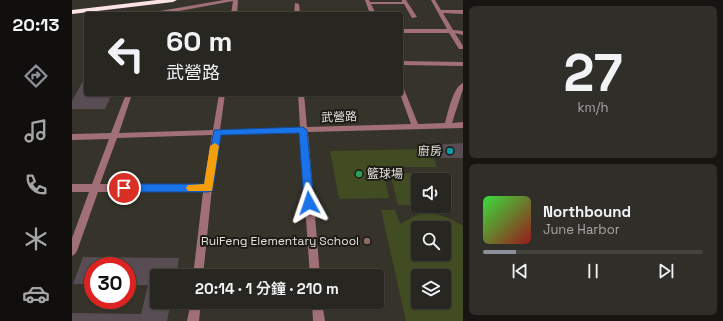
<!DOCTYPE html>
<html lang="zh-TW">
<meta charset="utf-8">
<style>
body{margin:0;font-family:"Space Grotesk","Noto Sans TC",sans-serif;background:#302e29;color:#f1f3f6;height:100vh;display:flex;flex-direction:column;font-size:15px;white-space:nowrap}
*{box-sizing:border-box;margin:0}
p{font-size:13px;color:#a5a5a5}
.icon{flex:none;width:22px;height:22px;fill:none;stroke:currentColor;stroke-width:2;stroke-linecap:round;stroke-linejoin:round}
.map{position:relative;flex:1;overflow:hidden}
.sheet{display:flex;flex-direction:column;gap:6px;padding:6px;background:#161512;width:260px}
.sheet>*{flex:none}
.guide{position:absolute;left:12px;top:12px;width:319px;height:84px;border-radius:4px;box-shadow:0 1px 3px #0004,0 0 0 1px #44433e;background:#282620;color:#f1f3f6;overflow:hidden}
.tools{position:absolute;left:339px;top:173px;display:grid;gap:8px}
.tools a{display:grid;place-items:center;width:40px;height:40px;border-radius:4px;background:#282620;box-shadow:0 1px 3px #0004,0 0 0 1px #44433e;font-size:20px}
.speed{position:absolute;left:12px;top:257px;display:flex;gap:8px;font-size:20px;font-weight:700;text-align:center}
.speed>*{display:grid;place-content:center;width:52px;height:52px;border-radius:50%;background:#282620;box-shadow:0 1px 3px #0004,0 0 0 1px #44433e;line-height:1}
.speed .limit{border:6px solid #d22;background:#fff;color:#111}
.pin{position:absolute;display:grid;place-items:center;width:34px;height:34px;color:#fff;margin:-17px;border:2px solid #fff;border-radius:50%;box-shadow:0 1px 4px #0007}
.me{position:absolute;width:44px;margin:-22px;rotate:355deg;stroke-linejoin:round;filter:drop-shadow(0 0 3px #0008)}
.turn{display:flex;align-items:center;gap:14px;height:84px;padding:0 16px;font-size:18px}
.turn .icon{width:52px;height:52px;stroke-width:2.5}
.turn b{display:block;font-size:28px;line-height:34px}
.sheet .widget{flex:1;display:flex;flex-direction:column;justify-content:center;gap:6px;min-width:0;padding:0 14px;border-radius:6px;background:#302e29}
.sheet .dial{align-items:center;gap:0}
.dial b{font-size:52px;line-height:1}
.song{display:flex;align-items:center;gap:12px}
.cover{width:48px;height:48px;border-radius:6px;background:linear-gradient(135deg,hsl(120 70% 55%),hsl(0 70% 35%))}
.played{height:4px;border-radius:2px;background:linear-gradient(90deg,#8c9099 15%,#44433e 15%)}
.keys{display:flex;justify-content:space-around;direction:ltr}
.trip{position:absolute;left:78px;top:269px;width:234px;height:40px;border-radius:4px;background:#282620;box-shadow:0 1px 3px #0004,0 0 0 1px #44433e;font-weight:600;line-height:40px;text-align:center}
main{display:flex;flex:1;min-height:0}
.tab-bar{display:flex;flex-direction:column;width:72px;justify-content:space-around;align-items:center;background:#100f0d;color:#a5a5a5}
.tab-bar .icon{width:28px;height:28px}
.tab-bar .active{color:#8c9099}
.tab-bar b{font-size:18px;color:#f1f3f6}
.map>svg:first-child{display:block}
.green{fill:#414c22;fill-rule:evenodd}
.building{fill:#574d52}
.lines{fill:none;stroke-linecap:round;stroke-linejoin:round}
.street{fill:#a17077;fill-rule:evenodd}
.highway{fill:#fce3e6;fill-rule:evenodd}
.route{fill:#1a73e8;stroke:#114b97}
.slow{fill:#f59e0b}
.culture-dot{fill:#0f9aa8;stroke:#1c1b16;stroke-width:1.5}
.leisure-dot{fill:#2e9e5b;stroke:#1c1b16;stroke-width:1.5}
.education-dot{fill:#8d6e63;stroke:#1c1b16;stroke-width:1.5}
.labels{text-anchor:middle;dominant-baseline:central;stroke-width:4;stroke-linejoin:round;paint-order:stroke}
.street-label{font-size:12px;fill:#e4e2dd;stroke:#1c1b16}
.poi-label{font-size:12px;fill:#e4e2dd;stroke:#1c1b16;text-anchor:end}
</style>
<main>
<nav class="tab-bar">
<b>20:13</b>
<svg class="icon active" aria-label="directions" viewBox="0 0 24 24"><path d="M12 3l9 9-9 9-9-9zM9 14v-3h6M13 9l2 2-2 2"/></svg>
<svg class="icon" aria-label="music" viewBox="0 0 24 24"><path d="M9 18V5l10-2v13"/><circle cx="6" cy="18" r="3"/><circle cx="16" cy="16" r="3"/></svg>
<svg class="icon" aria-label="phone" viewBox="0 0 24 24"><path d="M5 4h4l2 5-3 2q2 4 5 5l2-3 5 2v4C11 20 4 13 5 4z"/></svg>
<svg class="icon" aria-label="climate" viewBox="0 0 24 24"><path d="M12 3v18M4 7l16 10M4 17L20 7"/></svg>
<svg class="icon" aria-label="car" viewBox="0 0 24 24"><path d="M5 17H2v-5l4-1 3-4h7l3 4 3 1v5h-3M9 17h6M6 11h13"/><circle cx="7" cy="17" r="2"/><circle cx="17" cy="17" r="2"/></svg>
</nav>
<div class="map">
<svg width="391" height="321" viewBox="0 0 391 321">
<rect width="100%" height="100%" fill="#35332a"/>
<path class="green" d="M 357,149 L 365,167 L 310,167 L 317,198 L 267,199 L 258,151 Z
M 318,173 L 367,173 L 370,180 L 346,180 L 346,205 L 326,205 Z
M 309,210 L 323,210 L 328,224 C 334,221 341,216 348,214 C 361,210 380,219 391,226 L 391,321 L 334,321 ZM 346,228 L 372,228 L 372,254 L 346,254 ZM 346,276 L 372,276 L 372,302 L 346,302 Z"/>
<path class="building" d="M 12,79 L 14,79 L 14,94 L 40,94 L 33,109 L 0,109 L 0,101 Z
M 391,143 L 391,158 L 368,158 L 362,145 Z
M 11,257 L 107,258 L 104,276 L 85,276 L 85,302 L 99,302 L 95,321 L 0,321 L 0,313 L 69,314 L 76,285 L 55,285 L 55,266 L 21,266 L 21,284 L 1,284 Z"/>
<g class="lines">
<path class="street" d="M 152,0 L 166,0 L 165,14 L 159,14 L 161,1 L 91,14 L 79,14 L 82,12 Z
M 293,0 L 297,0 L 298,2 L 330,2 L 330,0 L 334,0 L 345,17 L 340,18 L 332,4 L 299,4 L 304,14 L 298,14 Z
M 359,0 L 363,0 L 369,10 L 391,10 L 391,14 L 371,13 L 381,30 L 391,31 L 391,35 L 383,33 L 391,46 L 391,49 L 387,49 L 377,33 L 329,33 L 329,29 L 375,29 Z
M 223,3 L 227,4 L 228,14 L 222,14 Z
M 329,61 L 391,62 L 391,66 L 329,65 Z
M 391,83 L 391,89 L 380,123 L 391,122 L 391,128 L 236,132 L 248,276 L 238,276 L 228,133 L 148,135 L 140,188 L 131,276 L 121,276 L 131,192 L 26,192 L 5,251 L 3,254 L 0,256 L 0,238 L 17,192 L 0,192 L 0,184 L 20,184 L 37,139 L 0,140 L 0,134 L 39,133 L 54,94 L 60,94 L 47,133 L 141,130 L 147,94 L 153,94 L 148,130 L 228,127 L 226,94 L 232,94 L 235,127 L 339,124 L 328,94 L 329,94 L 329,87 L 332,89 L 346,124 L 373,123 C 376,113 381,87 391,83 ZM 140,135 L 132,184 L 28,184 L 45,138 Z
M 119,302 L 129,302 L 127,321 L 115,321 Z
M 240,302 L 250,302 L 253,321 L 241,321 Z"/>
<path class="highway" d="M 85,0 L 105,0 L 101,2 L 0,14 L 0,10 Z"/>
</g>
<path class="route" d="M 231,127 L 235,130 L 242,203 L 241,206 L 237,207 L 233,206 L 232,203 L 227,133 L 149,135 L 141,188 L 140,191 L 136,192 L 52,192 L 48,191 L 47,188 L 48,185 L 52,184 L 132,184 L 142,130 Z"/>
<path class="slow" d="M 143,143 L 147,146 L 140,191 L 116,191 L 114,188 L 116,185 L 132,184 L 138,146 Z"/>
<circle class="culture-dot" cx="378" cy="151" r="4"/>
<circle class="leisure-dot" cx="287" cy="174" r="4"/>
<circle class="education-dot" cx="295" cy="241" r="4"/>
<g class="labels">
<g class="street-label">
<text transform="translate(267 117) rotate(-2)">武營路</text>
</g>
<g class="poi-label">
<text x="370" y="151">廚房</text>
<text x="295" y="174" text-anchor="start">籃球場</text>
<text x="287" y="241">RuiFeng Elementary School</text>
</g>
</g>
</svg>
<div class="tools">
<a><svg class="icon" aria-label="sound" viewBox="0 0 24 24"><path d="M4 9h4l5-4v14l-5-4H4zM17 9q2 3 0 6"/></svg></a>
<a><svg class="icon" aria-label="search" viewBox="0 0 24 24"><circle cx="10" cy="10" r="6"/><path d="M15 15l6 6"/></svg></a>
<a><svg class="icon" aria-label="layers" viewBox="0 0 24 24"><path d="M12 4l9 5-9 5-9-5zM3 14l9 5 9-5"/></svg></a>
</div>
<div class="speed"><div class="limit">30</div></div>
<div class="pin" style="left:52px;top:188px;background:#d93025"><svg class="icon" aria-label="arrive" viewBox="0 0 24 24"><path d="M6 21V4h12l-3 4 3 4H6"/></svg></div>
<svg class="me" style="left:237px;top:203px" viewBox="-20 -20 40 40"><path d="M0-17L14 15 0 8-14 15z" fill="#1a73e8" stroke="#fff" stroke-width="4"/></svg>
<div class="trip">20:14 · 1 分鐘 · 210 m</div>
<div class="guide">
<div class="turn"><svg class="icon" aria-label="left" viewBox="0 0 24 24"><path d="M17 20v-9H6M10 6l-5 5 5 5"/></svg><div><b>60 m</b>武營路</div></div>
</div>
</div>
<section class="sheet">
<div class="widget dial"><b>27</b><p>km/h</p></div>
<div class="widget">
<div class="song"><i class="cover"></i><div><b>Northbound</b><p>June Harbor</p></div></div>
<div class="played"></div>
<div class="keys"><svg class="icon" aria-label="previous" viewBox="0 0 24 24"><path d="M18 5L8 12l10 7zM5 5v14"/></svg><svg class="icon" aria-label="pause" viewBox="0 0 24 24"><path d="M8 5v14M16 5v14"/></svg><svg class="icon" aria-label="next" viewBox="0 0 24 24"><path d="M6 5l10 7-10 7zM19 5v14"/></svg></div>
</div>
</section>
</main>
